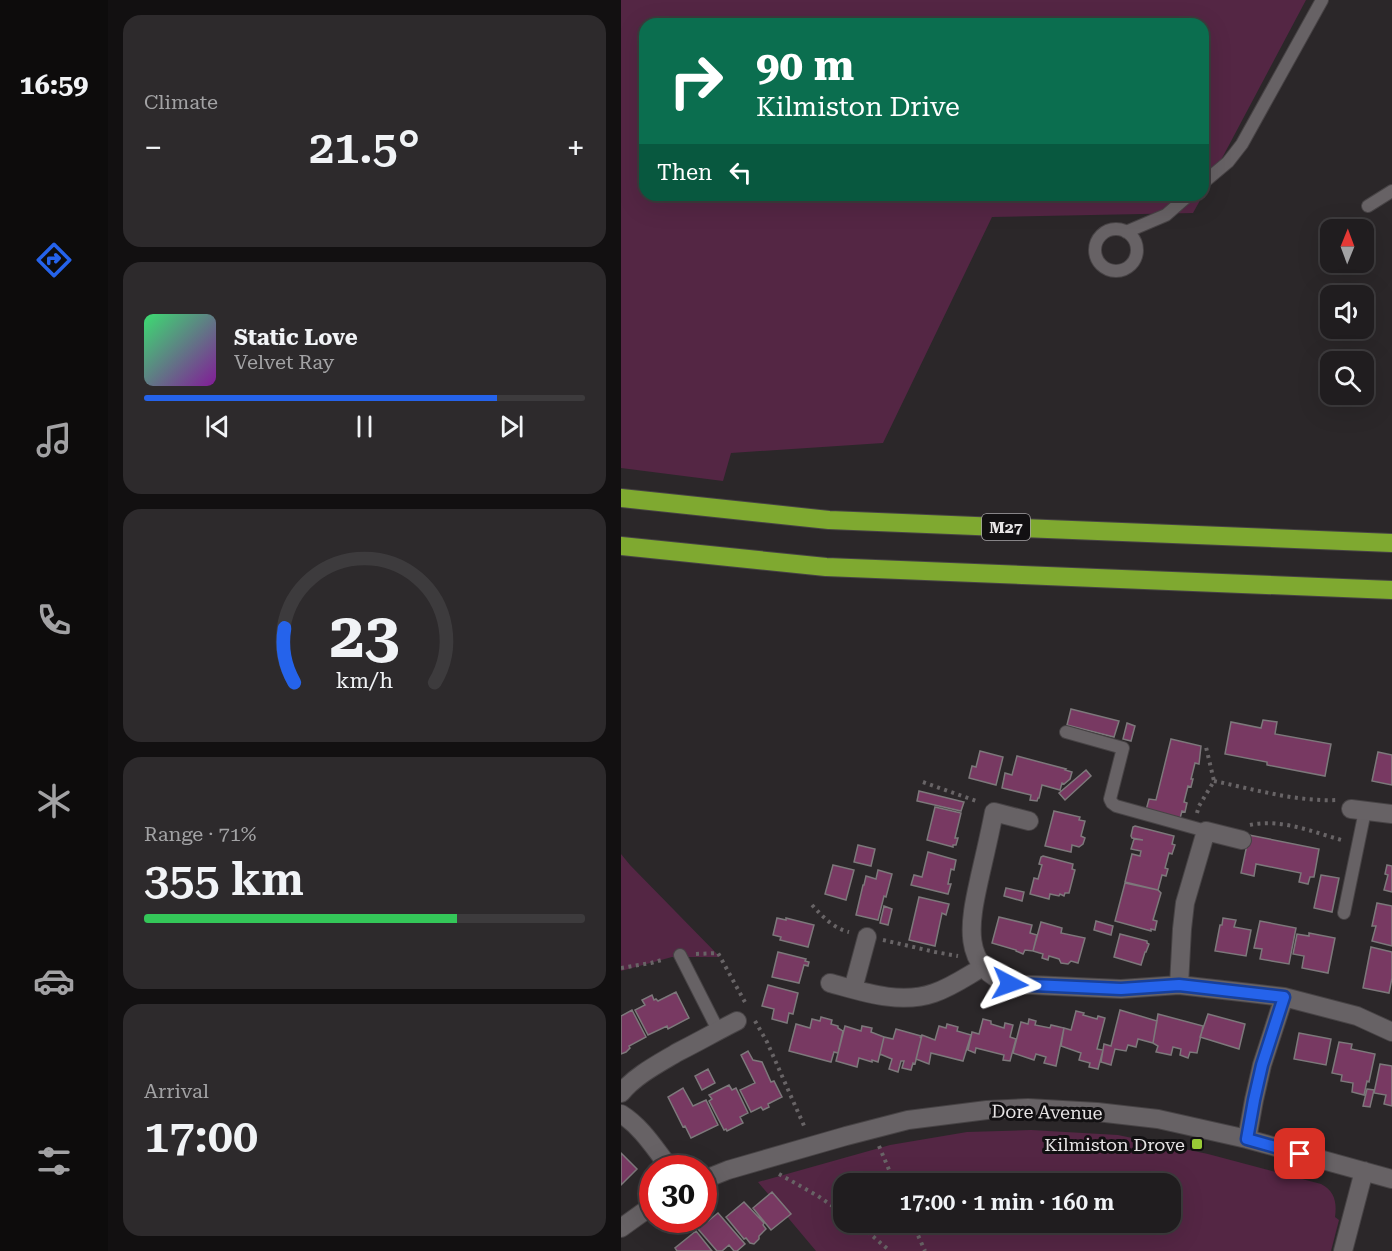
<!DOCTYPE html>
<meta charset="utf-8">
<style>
body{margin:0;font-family:"Roboto Serif",serif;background:#2d2a2c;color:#f1f3f6;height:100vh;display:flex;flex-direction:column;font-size:22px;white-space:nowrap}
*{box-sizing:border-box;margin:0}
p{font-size:20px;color:#a2a2a4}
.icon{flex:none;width:33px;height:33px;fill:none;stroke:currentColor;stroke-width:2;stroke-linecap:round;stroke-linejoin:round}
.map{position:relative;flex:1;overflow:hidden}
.panel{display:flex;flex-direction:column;gap:15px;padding:15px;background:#121011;width:513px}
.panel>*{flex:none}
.hud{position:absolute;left:18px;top:18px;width:570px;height:183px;border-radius:18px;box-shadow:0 6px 24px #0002,0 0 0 2px #3d3b3d;background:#0b6e4f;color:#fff;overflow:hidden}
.needle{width:39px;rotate:1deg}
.fabs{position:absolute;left:699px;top:219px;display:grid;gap:12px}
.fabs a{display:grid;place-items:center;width:54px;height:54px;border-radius:12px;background:#201d1f;box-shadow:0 6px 24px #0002,0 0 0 2px #3d3b3d;font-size:30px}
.speed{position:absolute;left:18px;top:1155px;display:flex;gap:12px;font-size:30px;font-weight:700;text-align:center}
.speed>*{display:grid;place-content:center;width:78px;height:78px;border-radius:50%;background:#201d1f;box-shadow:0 6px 24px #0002,0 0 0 2px #3d3b3d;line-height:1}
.speed .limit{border:9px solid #d22;background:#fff;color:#111}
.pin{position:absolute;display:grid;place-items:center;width:51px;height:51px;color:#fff;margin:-26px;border-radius:12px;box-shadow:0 3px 9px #0006}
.me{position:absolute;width:66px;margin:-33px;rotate:94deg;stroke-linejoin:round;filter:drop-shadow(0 0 4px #0008)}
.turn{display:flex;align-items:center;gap:21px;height:126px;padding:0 18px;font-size:27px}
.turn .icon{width:78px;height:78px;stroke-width:2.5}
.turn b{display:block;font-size:42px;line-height:51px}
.then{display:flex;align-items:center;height:57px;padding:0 18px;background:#0003;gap:12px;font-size:22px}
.big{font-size:45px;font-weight:600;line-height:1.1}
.panel .card{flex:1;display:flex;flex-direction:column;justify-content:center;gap:9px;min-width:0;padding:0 21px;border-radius:18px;background:#2d2a2c}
.panel .dial{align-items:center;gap:0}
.dial svg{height:156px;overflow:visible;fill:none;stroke:#3d3b3d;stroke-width:7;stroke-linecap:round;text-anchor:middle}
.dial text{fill:#f1f3f6;stroke:none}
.song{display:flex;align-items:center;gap:18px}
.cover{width:72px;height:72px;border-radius:9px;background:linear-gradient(135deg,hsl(140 70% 55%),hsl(290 70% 35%))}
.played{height:6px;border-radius:3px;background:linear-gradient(90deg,#2563eb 80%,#3d3b3d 80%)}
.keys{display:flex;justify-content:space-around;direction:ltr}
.heat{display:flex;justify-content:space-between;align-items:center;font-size:33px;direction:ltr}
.charge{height:9px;border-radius:4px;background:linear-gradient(90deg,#34c759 71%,#3d3b3d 0)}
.trip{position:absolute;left:212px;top:1173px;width:348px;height:60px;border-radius:18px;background:#201d1f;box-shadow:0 6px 24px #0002,0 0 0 2px #3d3b3d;font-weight:600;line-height:60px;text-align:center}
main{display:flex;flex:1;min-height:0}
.dock{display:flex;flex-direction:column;width:108px;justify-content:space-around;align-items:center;background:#0d0c0c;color:#a2a2a4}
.dock .icon{width:42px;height:42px}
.dock .on{color:#2563eb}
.dock b{font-size:27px;color:#f1f3f6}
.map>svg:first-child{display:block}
.green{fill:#542644;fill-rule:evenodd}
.building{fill:#783962;stroke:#7d787b;stroke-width:1.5}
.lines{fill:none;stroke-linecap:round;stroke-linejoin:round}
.lane-casing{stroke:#474345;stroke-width:14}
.street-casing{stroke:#474345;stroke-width:20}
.highway-casing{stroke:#474345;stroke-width:20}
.path{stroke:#686466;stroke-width:4;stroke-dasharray:3 4.5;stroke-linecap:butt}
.lane{stroke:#676265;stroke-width:12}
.street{stroke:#676265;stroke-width:18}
.highway{stroke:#7fa930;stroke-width:18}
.route-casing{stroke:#184099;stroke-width:15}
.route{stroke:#2563eb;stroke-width:10}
.poi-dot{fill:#99cb36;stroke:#121012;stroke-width:2}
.labels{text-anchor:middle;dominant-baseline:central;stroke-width:6;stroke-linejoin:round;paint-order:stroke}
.shield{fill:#121012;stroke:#a7a4a6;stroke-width:1.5}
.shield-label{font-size:16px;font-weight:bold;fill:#e7e4e5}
.street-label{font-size:18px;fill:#e7e4e5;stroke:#121012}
.poi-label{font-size:18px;fill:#e7e4e5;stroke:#121012;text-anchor:end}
</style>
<main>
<nav class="dock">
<b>16:59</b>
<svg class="icon on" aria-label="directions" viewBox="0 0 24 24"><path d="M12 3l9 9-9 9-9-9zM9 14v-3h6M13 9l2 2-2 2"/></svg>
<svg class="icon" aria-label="music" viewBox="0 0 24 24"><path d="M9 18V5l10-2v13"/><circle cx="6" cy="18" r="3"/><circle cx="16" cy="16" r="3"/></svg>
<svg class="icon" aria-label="phone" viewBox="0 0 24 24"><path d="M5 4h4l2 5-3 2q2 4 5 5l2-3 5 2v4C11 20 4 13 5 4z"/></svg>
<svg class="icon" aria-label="climate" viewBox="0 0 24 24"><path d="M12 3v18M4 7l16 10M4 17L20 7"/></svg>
<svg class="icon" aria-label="car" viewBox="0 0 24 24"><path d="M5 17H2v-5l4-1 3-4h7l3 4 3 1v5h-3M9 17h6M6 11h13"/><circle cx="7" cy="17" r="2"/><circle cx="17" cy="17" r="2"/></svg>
<svg class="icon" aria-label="filters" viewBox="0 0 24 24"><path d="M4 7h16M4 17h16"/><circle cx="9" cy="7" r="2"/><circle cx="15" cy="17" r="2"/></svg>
</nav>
<section class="panel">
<div class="card"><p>Climate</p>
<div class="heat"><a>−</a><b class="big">21.5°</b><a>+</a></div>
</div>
<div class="card">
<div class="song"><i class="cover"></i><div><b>Static Love</b><p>Velvet Ray</p></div></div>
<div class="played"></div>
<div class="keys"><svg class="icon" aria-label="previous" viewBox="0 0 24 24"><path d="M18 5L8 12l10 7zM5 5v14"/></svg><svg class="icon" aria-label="pause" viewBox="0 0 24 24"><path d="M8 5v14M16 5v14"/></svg><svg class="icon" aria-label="next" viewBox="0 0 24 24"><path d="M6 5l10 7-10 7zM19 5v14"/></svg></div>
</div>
<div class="card dial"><svg viewBox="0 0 100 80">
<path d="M14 69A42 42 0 1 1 86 69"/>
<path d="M14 69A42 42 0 0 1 9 41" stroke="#2563eb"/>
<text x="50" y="56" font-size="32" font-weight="700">23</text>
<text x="50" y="72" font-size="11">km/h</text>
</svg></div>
<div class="card"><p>Range · 71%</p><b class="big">355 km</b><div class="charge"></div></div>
<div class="card"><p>Arrival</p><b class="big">17:00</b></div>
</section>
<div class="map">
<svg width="771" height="1251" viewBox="0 0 771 1251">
<rect width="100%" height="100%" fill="#2b2729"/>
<path class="green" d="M 0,0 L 685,0 L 582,194 L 582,24 L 24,24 L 24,195 L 582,195 L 572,213 L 371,217 L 262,443 L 110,453 L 102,481 L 0,468 Z
M 0,854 L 9,865 L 99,957 L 51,957 L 0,971 Z
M 410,1130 L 497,1135 L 587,1154 L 700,1184 C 714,1191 716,1203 714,1217 L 718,1220 L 710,1251 L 195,1251 L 137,1182 L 269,1145 L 346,1132 ZM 222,1184 L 549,1184 L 549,1222 L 222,1222 Z"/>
<path class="building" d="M 450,709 L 498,721 L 493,737 L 446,725 Z
M 642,720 L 656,722 L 654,734 L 710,744 L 704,776 L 646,765 L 646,762 L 604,754 L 610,722 L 640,728 Z
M 506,723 L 514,726 L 510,741 L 502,739 Z
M 550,739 L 580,746 L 578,764 L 574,763 L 570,779 L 572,779 L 570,787 L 567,786 L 563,802 L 566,803 L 564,812 L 561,811 L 558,822 L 524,814 L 528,799 L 535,800 Z
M 359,751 L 382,757 L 375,785 L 348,778 L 351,766 L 355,767 Z
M 757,752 L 771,755 L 771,785 L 751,781 Z
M 396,756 L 445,769 L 444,770 L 451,772 L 449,779 L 443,784 L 441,783 L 439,790 L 421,785 L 418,798 L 417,798 L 416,801 L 409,800 L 410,795 L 381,788 L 384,773 L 391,775 Z
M 465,770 L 470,776 L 444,800 L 438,793 Z
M 298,791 L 343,802 L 340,811 L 296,801 Z
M 314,807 L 340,813 L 334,838 L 337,838 L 335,845 L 332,845 L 332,847 L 306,840 Z
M 433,811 L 459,817 L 458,820 L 464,821 L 460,836 L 464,838 L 462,844 L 458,847 L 451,845 L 450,852 L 424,846 Z
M 514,826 L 553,836 L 551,844 L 554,845 L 551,854 L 548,853 L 544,868 L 547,869 L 545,876 L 541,875 L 537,890 L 504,882 L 511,854 L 519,856 L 520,851 L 510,849 L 513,839 L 522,840 L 511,838 L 510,836 L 512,827 Z
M 628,835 L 698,849 L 693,877 L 689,877 L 687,884 L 678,882 L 680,873 L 635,864 L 633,876 L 620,873 Z
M 237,845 L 254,849 L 250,866 L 233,862 Z
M 307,852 L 335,860 L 333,870 L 330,869 L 327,884 L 330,884 L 327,894 L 290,885 L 293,875 L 301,877 Z
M 422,856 L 452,864 L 451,869 L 454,870 L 448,893 L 444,893 L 443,896 L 439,894 L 438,896 L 429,894 L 428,899 L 409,894 L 413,878 L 417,879 L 421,865 L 418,864 L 420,857 Z
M 212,865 L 233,870 L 225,900 L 204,894 Z
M 766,865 L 771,866 L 771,892 L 763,890 L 767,875 L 764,874 Z
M 257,870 L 271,874 L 265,897 L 263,896 L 257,920 L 235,915 L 242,885 L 243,885 L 245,876 L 255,879 Z
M 700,875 L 718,878 L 711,912 L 693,908 Z
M 504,883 L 537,890 L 540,893 L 532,920 L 536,921 L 534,930 L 530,929 L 530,931 L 494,921 Z
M 385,888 L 403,892 L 401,901 L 383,896 Z
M 298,897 L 328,904 L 325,915 L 321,913 L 314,946 L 288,940 Z
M 756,903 L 771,906 L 771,946 L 751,941 L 755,926 L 751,926 Z
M 263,906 L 271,909 L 267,925 L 259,923 Z
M 378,917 L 411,925 L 409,933 L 416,935 L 412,951 L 404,950 L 402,954 L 395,951 L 395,950 L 371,943 Z
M 156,918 L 165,920 L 165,918 L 193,925 L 187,947 L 159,940 L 160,937 L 152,935 Z
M 602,918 L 615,920 L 613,927 L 630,930 L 625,956 L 594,951 L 599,925 L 601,925 Z
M 475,921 L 492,926 L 490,935 L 473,930 Z
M 639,921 L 675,928 L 668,964 L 639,959 L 641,949 L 633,948 Z
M 420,922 L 441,928 L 440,933 L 464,938 L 457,963 L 450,961 L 447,964 L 440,963 L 438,959 L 428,956 L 427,960 L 421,958 L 422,954 L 412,951 Z
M 688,933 L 714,938 L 707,973 L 681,968 L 683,956 L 672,954 L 676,934 L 688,936 Z
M 499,934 L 526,941 L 526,943 L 528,944 L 525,952 L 524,952 L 520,965 L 493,957 Z
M 750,947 L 771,952 L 771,978 L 768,993 L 742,988 Z
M 157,952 L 185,959 L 184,961 L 188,962 L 187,966 L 183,965 L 178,983 L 151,977 Z
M 147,985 L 177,993 L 172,1014 L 168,1013 L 166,1023 L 151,1019 L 153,1009 L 141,1006 Z
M 55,992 L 68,1018 L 47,1029 L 46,1026 L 27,1035 L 14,1010 L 24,1005 L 21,1000 L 31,995 L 33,1000 L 35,999 L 37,1001 Z
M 11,1010 L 25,1037 L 8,1046 L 9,1048 L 5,1052 L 0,1054 L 0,1016 Z
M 499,1010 L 536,1021 L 532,1043 L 517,1039 L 515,1047 L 507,1045 L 505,1051 L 494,1049 L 490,1065 L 480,1062 L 483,1044 L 490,1046 Z
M 455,1011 L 463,1013 L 462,1015 L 476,1019 L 477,1016 L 484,1018 L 476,1049 L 482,1050 L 477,1069 L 468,1067 L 469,1063 L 458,1060 L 460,1053 L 440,1046 L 443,1028 L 450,1030 Z
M 537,1014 L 582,1026 L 576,1053 L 569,1052 L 567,1058 L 559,1055 L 560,1049 L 552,1047 L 550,1055 L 535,1052 L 537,1046 L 532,1043 Z
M 587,1014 L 624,1024 L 618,1049 L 579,1037 Z
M 200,1017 L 211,1020 L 210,1024 L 217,1026 L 217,1028 L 222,1031 L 217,1053 L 213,1052 L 210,1062 L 168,1051 L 175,1024 L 189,1028 L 191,1019 L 199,1021 Z
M 362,1019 L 370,1021 L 370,1024 L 383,1028 L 384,1023 L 392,1025 L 389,1037 L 395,1039 L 389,1061 L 382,1060 L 383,1055 L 355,1048 L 354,1053 L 347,1050 L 351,1032 L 358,1034 Z
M 408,1019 L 415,1021 L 414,1025 L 429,1028 L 430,1025 L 443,1028 L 435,1066 L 423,1063 L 425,1057 L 415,1054 L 413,1060 L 392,1053 L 400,1022 L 407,1024 Z
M 326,1024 L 337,1027 L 336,1031 L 350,1035 L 342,1061 L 310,1053 L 308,1064 L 295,1059 L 301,1035 L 314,1040 L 318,1026 L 325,1028 Z
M 224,1026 L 240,1031 L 241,1026 L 251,1028 L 250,1032 L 263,1037 L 257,1062 L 251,1060 L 251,1062 L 238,1058 L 236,1067 L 215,1061 Z
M 275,1029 L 300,1036 L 299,1038 L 301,1035 L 294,1064 L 292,1063 L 290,1070 L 281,1068 L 283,1061 L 280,1061 L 277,1072 L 268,1069 L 271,1059 L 259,1054 L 263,1037 L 272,1039 Z
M 678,1033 L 710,1039 L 705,1065 L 673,1059 Z
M 718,1042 L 731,1044 L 730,1049 L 754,1054 L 748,1082 L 746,1081 L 743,1095 L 731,1092 L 732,1083 L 720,1081 L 721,1075 L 711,1073 Z
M 127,1051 L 132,1060 L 141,1062 L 150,1082 L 153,1081 L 161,1097 L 147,1104 L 148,1107 L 142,1110 L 140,1107 L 130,1112 L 119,1090 L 134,1083 L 120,1055 Z
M 759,1064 L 771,1066 L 771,1106 L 763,1104 L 765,1095 L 753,1093 Z
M 87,1069 L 94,1083 L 81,1090 L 74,1076 Z
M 108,1085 L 111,1090 L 115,1088 L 127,1113 L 119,1117 L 122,1123 L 106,1131 L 105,1129 L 103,1130 L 88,1101 L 91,1099 L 88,1095 Z
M 62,1088 L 72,1106 L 85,1100 L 97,1125 L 70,1138 L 64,1126 L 62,1127 L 47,1097 Z
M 746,1089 L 753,1090 L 749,1107 L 742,1106 Z
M 0,1153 L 16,1169 L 0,1185 Z
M 151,1192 L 170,1214 L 150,1230 L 132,1208 Z
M 123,1202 L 143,1223 L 142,1225 L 145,1229 L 138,1236 L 138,1239 L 133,1244 L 129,1243 L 125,1238 L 123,1239 L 105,1217 Z
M 97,1213 L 124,1244 L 116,1251 L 113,1251 L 108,1245 L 101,1251 L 96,1251 L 77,1229 Z
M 75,1231 L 91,1251 L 56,1251 L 54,1248 Z"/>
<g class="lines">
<defs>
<path id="lane" d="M 582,183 L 607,162 L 621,144 L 701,0
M 747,206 L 771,191
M474 250a21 21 0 1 1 42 0a21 21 0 1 1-42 0Z
M 505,232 L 545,215 L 568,195
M 445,732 L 502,748 L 489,799 L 491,803 L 495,806 L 585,831
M 723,913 L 744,811
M 59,955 L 97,1030"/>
<path id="street" d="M 730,809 L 771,814
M 408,821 L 373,812 C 369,833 364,854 359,876 C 350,917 337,967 389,984 L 500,989 L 558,985 L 629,993 L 663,997 L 736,1016 L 771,1032
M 209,983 C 242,992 279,1005 313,993 C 331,987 346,976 362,967
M 558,985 L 561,929 L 564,903 L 585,831 L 621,840
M 232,989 L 246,937
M 0,1093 C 15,1075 37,1064 57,1052 C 77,1042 96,1031 116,1021
M 0,1114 C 21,1127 34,1149 49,1168
M 626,1139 L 633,1100 L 641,1065 L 663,997
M 82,1180 L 107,1170 L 225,1136 L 287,1120 L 366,1110 L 407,1108 L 476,1112 L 537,1119 L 626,1139 L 771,1179
M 0,1228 L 32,1205
M 722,1251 L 743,1171"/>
<path id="highway" d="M 0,498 L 208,520 L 771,543
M 0,546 L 205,567 L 771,590"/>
</defs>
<use href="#lane" class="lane-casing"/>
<use href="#street" class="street-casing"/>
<use href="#highway" class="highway-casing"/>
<path class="path" d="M 593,781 C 632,789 676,802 716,800
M 302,782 L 358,802
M 576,813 L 578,806 L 593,781 L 585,747
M 629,825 C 660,818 695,833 724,841
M 191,905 C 202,917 212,928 228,932
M 262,940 L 314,952 L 337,956
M 75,954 L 97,953 L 125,1004
M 0,968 L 30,963 L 44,959
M 134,1021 L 146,1042 L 184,1128
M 258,1146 L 274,1184
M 158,1174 L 197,1196 L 222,1213
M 235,1222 L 269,1251
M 291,1222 L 304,1251"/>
<use href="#lane" class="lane"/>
<use href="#street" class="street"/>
<use href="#highway" class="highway"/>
</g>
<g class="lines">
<defs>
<path id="route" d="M 389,984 L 500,989 L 558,985 L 663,997 L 641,1065 L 633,1100 L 626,1139 L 679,1154"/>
</defs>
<use href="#route" class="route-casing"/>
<use href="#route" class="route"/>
</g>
<rect class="poi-dot" x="570" y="1138" width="12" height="12" rx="3"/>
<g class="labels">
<rect class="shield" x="361" y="514" width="48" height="26" rx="4.5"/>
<g class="shield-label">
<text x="385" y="527">M27</text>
</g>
<g class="street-label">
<text transform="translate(426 1112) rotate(1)">Dore Avenue</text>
</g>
<g class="poi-label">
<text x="564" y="1144">Kilmiston Drove</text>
</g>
</g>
</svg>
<div class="fabs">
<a><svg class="needle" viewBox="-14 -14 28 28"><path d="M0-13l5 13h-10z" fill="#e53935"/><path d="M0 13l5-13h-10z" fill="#a2a2a4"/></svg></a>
<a><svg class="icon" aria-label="sound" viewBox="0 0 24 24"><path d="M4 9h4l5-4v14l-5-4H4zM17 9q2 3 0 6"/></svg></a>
<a><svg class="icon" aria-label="search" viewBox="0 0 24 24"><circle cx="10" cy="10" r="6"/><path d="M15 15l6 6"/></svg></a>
</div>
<div class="speed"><div class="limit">30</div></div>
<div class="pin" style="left:679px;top:1154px;background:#d93025"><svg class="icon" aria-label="arrive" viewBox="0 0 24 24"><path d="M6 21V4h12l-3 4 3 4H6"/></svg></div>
<svg class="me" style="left:389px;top:984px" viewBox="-20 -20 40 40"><path d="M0-17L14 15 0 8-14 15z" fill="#2563eb" stroke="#fff" stroke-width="4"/></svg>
<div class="trip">17:00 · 1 min · 160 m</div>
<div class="hud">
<div class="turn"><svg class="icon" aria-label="right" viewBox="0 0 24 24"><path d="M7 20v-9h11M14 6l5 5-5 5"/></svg><div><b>90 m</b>Kilmiston Drive</div></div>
<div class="then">Then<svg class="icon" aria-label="left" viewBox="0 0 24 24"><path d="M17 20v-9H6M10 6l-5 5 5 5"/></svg></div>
</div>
</div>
</main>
